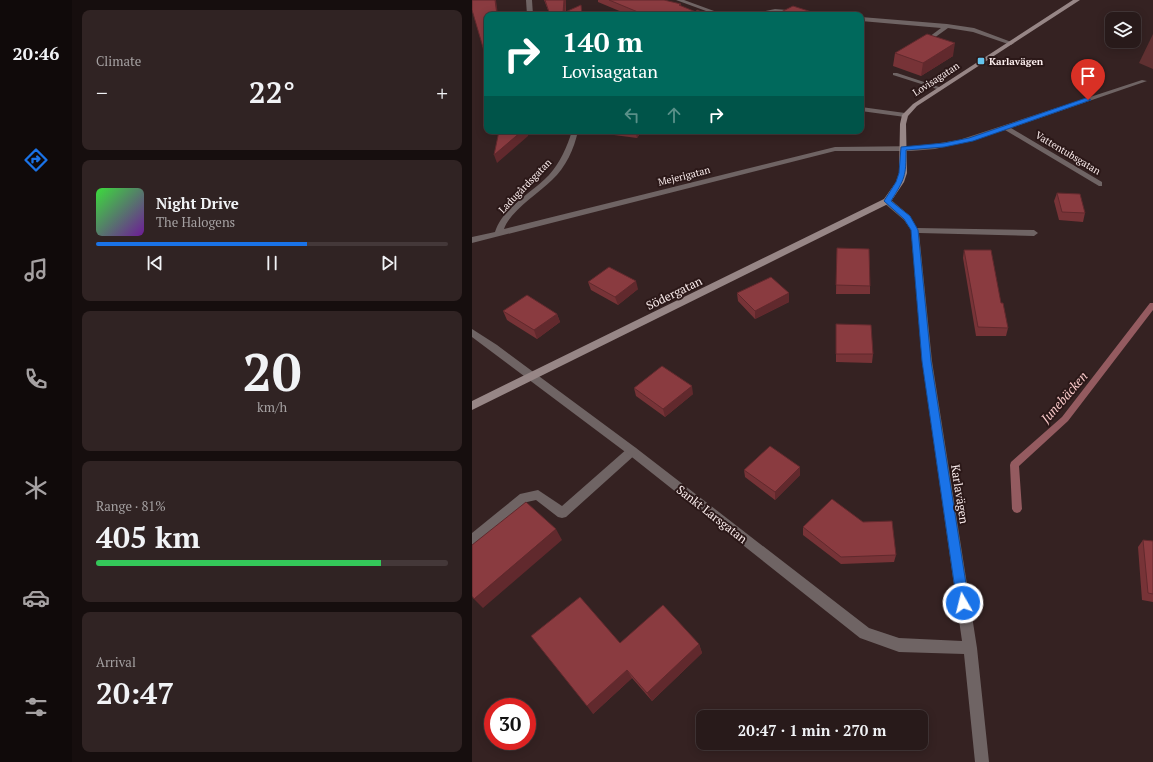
<!DOCTYPE html>
<meta charset="utf-8">
<style>
body{margin:0;font-family:"PT Serif",serif;background:#302323;color:#f1f3f6;height:100vh;display:flex;flex-direction:column;font-size:15px;white-space:nowrap}
*{box-sizing:border-box;margin:0}
p{font-size:13px;color:#a5a1a2}
.icon{flex:none;width:22px;height:22px;fill:none;stroke:currentColor;stroke-width:2;stroke-linecap:round;stroke-linejoin:round}
.map{position:relative;flex:1;overflow:hidden}
.panel{display:flex;flex-direction:column;gap:10px;padding:10px;background:#160e0e;width:400px}
.panel>*{flex:none}
.banner{position:absolute;left:12px;top:12px;width:380px;height:122px;border-radius:8px;box-shadow:0 2px 10px #0003,0 0 0 1px #443839;background:#00695c;color:#fff;overflow:hidden}
.buttons{position:absolute;left:633px;top:12px;display:grid;gap:8px}
.buttons a{display:grid;place-items:center;width:36px;height:36px;border-radius:8px;background:#281a1a;box-shadow:0 2px 10px #0003,0 0 0 1px #443839;font-size:20px}
.speed{position:absolute;left:12px;top:698px;display:flex;gap:8px;font-size:20px;font-weight:700;text-align:center}
.speed>*{display:grid;place-content:center;width:52px;height:52px;border-radius:50%;background:#281a1a;box-shadow:0 2px 10px #0003,0 0 0 1px #443839;line-height:1}
.speed .limit{border:6px solid #d22;background:#fff;color:#111}
.pin{position:absolute;display:grid;place-items:center;width:34px;height:34px;color:#fff;margin:-41px -17px;border-radius:50% 50% 50% 0;rotate:-45deg;box-shadow:0 0 4px #0007}
.pin .icon{rotate:45deg}
.me{position:absolute;width:44px;margin:-22px;rotate:352deg;stroke-linejoin:round;filter:drop-shadow(0 0 3px #0008)}
.turn{display:flex;align-items:center;gap:14px;height:84px;padding:0 12px;font-size:18px}
.turn .icon{width:52px;height:52px;stroke-width:2.5}
.turn b{display:block;font-size:28px;line-height:34px}
.lanes{display:flex;align-items:center;height:38px;padding:0 12px;background:#0003;justify-content:center;gap:20px;direction:ltr}
.lanes .off{opacity:.35}
.big{font-size:30px;font-weight:800;line-height:1.1}
.panel .card{flex:1;display:flex;flex-direction:column;justify-content:center;gap:6px;min-width:0;padding:0 14px;border-radius:8px;background:#302323}
.panel .dial{align-items:center;gap:0}
.dial b{font-size:52px;line-height:1}
.song{display:flex;align-items:center;gap:12px}
.cover{width:48px;height:48px;border-radius:6px;background:linear-gradient(135deg,hsl(120 70% 55%),hsl(280 70% 35%))}
.played{height:4px;border-radius:2px;background:linear-gradient(90deg,#1a73e8 60%,#443839 60%)}
.keys{display:flex;justify-content:space-around;direction:ltr}
.heat{display:flex;justify-content:space-between;align-items:center;font-size:22px;direction:ltr}
.charge{height:6px;border-radius:3px;background:linear-gradient(90deg,#34c759 81%,#443839 0)}
.trip{position:absolute;left:224px;top:710px;width:232px;height:40px;border-radius:8px;background:#281a1a;box-shadow:0 2px 10px #0003,0 0 0 1px #443839;font-weight:800;line-height:40px;text-align:center}
main{display:flex;flex:1;min-height:0}
.dock{display:flex;flex-direction:column;width:72px;justify-content:space-around;align-items:center;background:#100a0a;color:#a5a1a2}
.dock .icon{width:28px;height:28px}
.dock .selected{color:#1a73e8}
.dock b{font-size:18px;color:#f1f3f6}
.map>svg:first-child{display:block}
.green{fill:#5f3031}
.lines{fill:none;stroke-linecap:round;stroke-linejoin:round}
.stream{fill:#945b60;fill-rule:evenodd}
.lane{fill:#6f6464;fill-rule:evenodd}
.street{fill:#6f6464;fill-rule:evenodd}
.secondary{fill:#978686;fill-rule:evenodd}
.wall{fill:#773337}
.shaded-wall{fill:#61292d}
.building{fill:#8a3b40;stroke:#61292d}
.route{fill:#1a73e8;stroke:#114b97}
.poi-dot{fill:#65c5ee;stroke:#2b1818;stroke-width:1.5}
.labels{text-anchor:middle;dominant-baseline:central;stroke-width:4;stroke-linejoin:round;paint-order:stroke}
.far-poi-label{font-size:10px;font-weight:bold;fill:#faecec;stroke:#2b1818;text-anchor:start}
.far-street-label{font-size:10px;fill:#faecec;stroke:#2b1818}
.street-label{font-size:12px;fill:#faecec;stroke:#2b1818}
.water-label{font-size:13px;font-style:italic;fill:#fbcaca;stroke:#2b1818}
</style>
<main>
<nav class="dock">
<b>20:46</b>
<svg class="icon selected" aria-label="directions" viewBox="0 0 24 24"><path d="M12 3l9 9-9 9-9-9zM9 14v-3h6M13 9l2 2-2 2"/></svg>
<svg class="icon" aria-label="music" viewBox="0 0 24 24"><path d="M9 18V5l10-2v13"/><circle cx="6" cy="18" r="3"/><circle cx="16" cy="16" r="3"/></svg>
<svg class="icon" aria-label="phone" viewBox="0 0 24 24"><path d="M5 4h4l2 5-3 2q2 4 5 5l2-3 5 2v4C11 20 4 13 5 4z"/></svg>
<svg class="icon" aria-label="climate" viewBox="0 0 24 24"><path d="M12 3v18M4 7l16 10M4 17L20 7"/></svg>
<svg class="icon" aria-label="car" viewBox="0 0 24 24"><path d="M5 17H2v-5l4-1 3-4h7l3 4 3 1v5h-3M9 17h6M6 11h13"/><circle cx="7" cy="17" r="2"/><circle cx="17" cy="17" r="2"/></svg>
<svg class="icon" aria-label="filters" viewBox="0 0 24 24"><path d="M4 7h16M4 17h16"/><circle cx="9" cy="7" r="2"/><circle cx="15" cy="17" r="2"/></svg>
</nav>
<section class="panel">
<div class="card"><p>Climate</p>
<div class="heat"><a>−</a><b class="big">22°</b><a>+</a></div>
</div>
<div class="card">
<div class="song"><i class="cover"></i><div><b>Night Drive</b><p>The Halogens</p></div></div>
<div class="played"></div>
<div class="keys"><svg class="icon" aria-label="previous" viewBox="0 0 24 24"><path d="M18 5L8 12l10 7zM5 5v14"/></svg><svg class="icon" aria-label="pause" viewBox="0 0 24 24"><path d="M8 5v14M16 5v14"/></svg><svg class="icon" aria-label="next" viewBox="0 0 24 24"><path d="M6 5l10 7-10 7zM19 5v14"/></svg></div>
</div>
<div class="card dial"><b>20</b><p>km/h</p></div>
<div class="card"><p>Range · 81%</p><b class="big">405 km</b><div class="charge"></div></div>
<div class="card"><p>Arrival</p><b class="big">20:47</b></div>
</section>
<div class="map">
<svg width="681" height="762" viewBox="0 0 681 762">
<rect width="100%" height="100%" fill="#352222"/>
<path class="green" d="M 681,34 L 681,69 L 667,63 Z"/>
<g class="lines">
<path class="stream" d="M 678,303 L 681,303 L 681,310 L 596,421 L 547,466 L 550,509 L 548,512 L 545,513 L 542,512 L 540,509 L 538,465 L 539,462 L 590,417 Z"/>
<path class="lane" d="M 303,9 L 352,13 L 355,15 L 303,13 L 274,15 Z
M 389,17 L 475,24 L 502,28 L 542,43 L 539,45 L 501,32 L 476,28 L 451,46 L 449,45 L 449,43 L 469,28 L 389,21 Z
M 421,73 L 425,73 L 470,88 L 465,89 L 421,75 Z
M 160,447 L 164,448 L 165,451 L 164,454 L 94,517 L 90,518 L 86,517 L 64,500 L 55,502 L 4,544 L 0,545 L 0,533 L 48,494 L 66,490 L 90,506 L 156,448 Z"/>
<path class="street" d="M 54,0 L 60,0 L 61,15 L 55,15 Z
M 204,0 L 212,0 L 253,15 L 245,15 Z
M 670,80 L 675,81 L 539,128 L 630,182 L 630,186 L 627,186 L 533,130 L 501,140 L 463,149 L 439,151 L 363,151 L 0,243 L 0,237 L 23,232 C 31,207 60,193 77,175 C 88,163 95,147 100,131 L 106,131 C 102,149 94,167 80,180 C 66,194 38,211 32,229 L 363,147 L 450,146 L 487,140 Z
M 389,107 L 433,113 L 436,115 L 433,117 L 389,111 Z
M 412,199 L 418,199 L 438,216 L 445,228 L 562,230 L 566,233 L 562,236 L 447,233 L 460,361 L 505,648 L 517,762 L 503,762 L 492,654 L 427,652 L 388,638 L 156,454 L 0,337 L 0,329 L 25,345 L 164,448 L 397,628 L 427,638 L 490,641 L 450,361 L 439,230 L 432,220 L 412,203 Z"/>
<path class="secondary" d="M 601,0 L 608,0 L 445,106 L 436,116 L 434,124 L 435,173 L 432,182 L 418,203 L 0,410 L 0,401 L 412,199 L 424,182 L 427,173 L 428,124 L 430,115 L 441,104 Z"/>
</g>
<path class="wall" d="M 72,0 L 94,0 L 94,12 L 111,12 L 111,15 L 78,15 Z
M 126,0 L 193,0 L 224,12 L 237,15 L 157,15 L 126,2 Z
M 423,53 L 481,56 L 449,76 L 421,66 Z
M 142,131 L 170,131 L 165,138 L 142,135 Z
M 585,193 L 613,213 L 611,222 L 587,220 L 582,201 Z
M 365,248 L 398,286 L 398,294 L 364,294 Z
M 492,250 L 529,303 L 536,328 L 534,336 L 504,336 L 491,258 Z
M 116,282 L 166,289 L 146,305 L 119,290 Z
M 265,293 L 317,302 L 283,319 L 266,301 Z
M 31,311 L 85,314 L 88,322 L 65,339 L 35,320 Z
M 364,324 L 401,354 L 400,363 L 364,362 Z
M 162,388 L 221,394 L 193,417 L 164,396 Z
M 272,470 L 328,475 L 303,500 L 273,477 Z
M 331,527 L 424,555 L 422,562 L 369,564 L 331,535 Z
M 671,540 L 681,541 L 681,602 L 670,600 L 666,547 Z
M 148,643 L 227,644 L 230,653 L 180,701 L 160,678 L 121,714 Z"/>
<path class="shaded-wall" d="M 23,0 L 24,0 L 26,15 L 25,15 Z
M 92,0 L 94,0 L 93,15 L 91,13 Z
M 483,43 L 481,56 L 449,76 L 451,63 Z
M 50,131 L 57,131 L 56,136 L 25,163 L 22,155 Z
M 163,131 L 170,131 L 165,138 Z
M 164,281 L 166,289 L 146,305 L 143,297 Z
M 317,293 L 317,302 L 283,319 L 283,311 Z
M 85,314 L 88,322 L 65,339 L 62,330 Z
M 220,386 L 221,394 L 193,417 L 191,409 Z
M 328,467 L 328,475 L 303,500 L 303,492 Z
M 84,529 L 90,540 L 11,608 L 2,599 Z
M 227,644 L 230,653 L 180,701 L 175,693 Z
M 155,670 L 160,678 L 121,714 L 115,706 Z"/>
<path class="building" d="M 0,0 L 23,0 L 25,15 L 15,15 L 15,61 L 0,10 Z
M 73,0 L 92,0 L 91,13 L 109,5 L 110,15 L 78,15 Z
M 137,0 L 192,0 L 209,4 L 207,5 L 224,12 L 225,10 L 237,15 L 173,15 Z
M 321,6 L 349,15 L 303,15 Z
M 455,34 L 483,43 L 451,63 L 423,53 Z
M 27,131 L 50,131 L 22,155 Z
M 585,193 L 608,194 L 613,213 L 590,212 Z
M 365,248 L 397,249 L 398,286 L 364,285 Z
M 492,250 L 519,250 L 529,303 L 531,303 L 536,328 L 506,327 Z
M 137,267 L 164,281 L 143,297 L 116,282 Z
M 299,277 L 317,293 L 283,311 L 265,293 Z
M 55,295 L 85,314 L 62,330 L 31,311 Z
M 364,324 L 399,325 L 401,354 L 364,354 Z
M 190,366 L 220,386 L 191,409 L 162,388 Z
M 298,446 L 328,467 L 303,492 L 272,470 Z
M 360,499 L 391,522 L 420,521 L 424,555 L 369,557 L 331,527 Z
M 54,502 L 84,529 L 2,599 L 0,596 L 0,545 Z
M 671,540 L 681,541 L 681,594 L 676,593 Z
M 108,597 L 148,643 L 191,605 L 227,644 L 175,693 L 155,670 L 115,706 L 59,636 Z"/>
<path class="route" d="M 614,98 L 619,100 L 501,141 L 472,147 L 434,150 C 434,177 433,178 419,201 L 438,216 L 446,230 L 459,361 L 497,603 L 495,607 L 491,608 L 487,607 L 485,603 L 450,361 L 439,230 L 432,219 L 412,201 L 424,182 L 427,173 L 429,147 L 472,143 L 497,138 Z"/>
<rect class="poi-dot" x="505" y="57" width="8" height="8" rx="2"/>
<g class="labels">
<g class="far-poi-label">
<text x="517" y="61">Karlavägen</text>
</g>
<g class="far-street-label">
<text transform="translate(464 79) rotate(-33)">Lovisagatan</text>
<text transform="translate(596 153) rotate(31)">Vattentubsgatan</text>
<text transform="translate(212 176) rotate(-14)">Mejerigatan</text>
<text transform="translate(53 186) rotate(-46)">Ladugårdsgatan</text>
</g>
<g class="street-label">
<text transform="translate(202 293) rotate(-26)">Södergatan</text>
<text transform="translate(488 494) rotate(81)">Karlavägen</text>
<text transform="translate(240 514) rotate(38)">Sankt Larsgatan</text>
</g>
<g class="water-label">
<text transform="translate(592 397) rotate(-49)">Junebäcken</text>
</g>
</g>
</svg>
<div class="buttons">
<a><svg class="icon" aria-label="layers" viewBox="0 0 24 24"><path d="M12 4l9 5-9 5-9-5zM3 14l9 5 9-5"/></svg></a>
</div>
<div class="speed"><div class="limit">30</div></div>
<div class="pin" style="left:616px;top:100px;background:#d93025"><svg class="icon" aria-label="arrive" viewBox="0 0 24 24"><path d="M6 21V4h12l-3 4 3 4H6"/></svg></div>
<svg class="me" style="left:491px;top:603px" viewBox="-20 -20 40 40"><circle r="17" fill="#1a73e8" stroke="#fff" stroke-width="3"/><path d="M0-11L8 9 0 5-8 9z" fill="#fff"/></svg>
<div class="trip">20:47 · 1 min · 270 m</div>
<div class="banner">
<div class="turn"><svg class="icon" aria-label="right" viewBox="0 0 24 24"><path d="M7 20v-9h11M14 6l5 5-5 5"/></svg><div><b>140 m</b>Lovisagatan</div></div>
<div class="lanes"><svg class="icon off" aria-label="left" viewBox="0 0 24 24"><path d="M17 20v-9H6M10 6l-5 5 5 5"/></svg><svg class="icon off" aria-label="ahead" viewBox="0 0 24 24"><path d="M12 20V5M6 11l6-6 6 6"/></svg><svg class="icon" aria-label="right" viewBox="0 0 24 24"><path d="M7 20v-9h11M14 6l5 5-5 5"/></svg></div>
</div>
</div>
</main>
